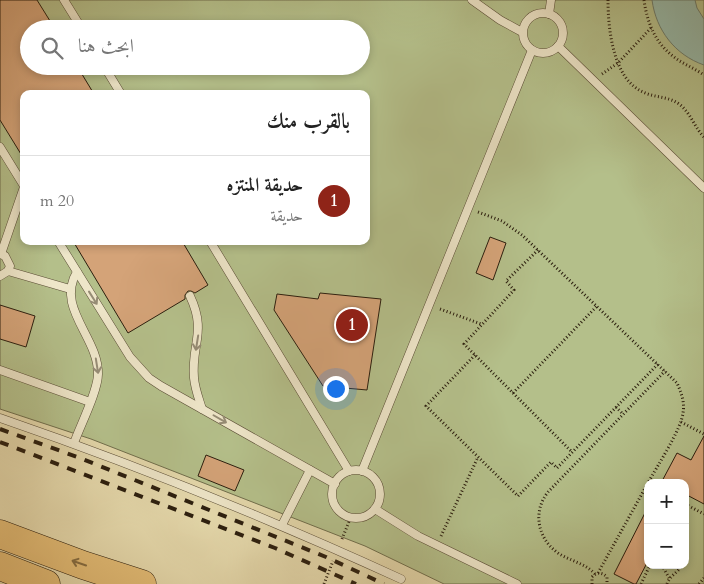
<!DOCTYPE html>
<html lang="ar">
<head>
<meta charset="utf-8">
<style>
	:root { --surface:#fff; --page:#f2f2f2; --text:#222; --muted:#767676; --line:#e0e0e0; --accent:#8f2418 }
	body { margin:0; font-family:Cardo,Amiri,serif; background:var(--page); color:var(--text); direction:rtl }
	.controls { position:absolute; right:15px; bottom:15px; display:grid; overflow:hidden; border-radius:10px; box-shadow:0 2px 8px #0003 }
	.controls button { width:45px; height:45px; display:grid; place-items:center; padding:0; border:0; border-bottom:1px solid var(--line); background:var(--surface); color:var(--text); font:25px sans-serif }
	.you { position:absolute; left:335px; top:388px; width:18px; height:18px; margin:-12px; border:4px solid #fff; border-radius:50%; background:#1a73e8; box-shadow:0 0 0 8px #1a73e833 }
	.badge { display:grid; place-items:center; width:32px; height:32px; border-radius:50%; background:var(--accent); color:#fff; font-size:16px; font-weight:700 }
	.pin { position:absolute; translate:-50% -50%; border:2px solid #fff; box-shadow:0 1px 5px #0006 }
	.list { margin:0; padding:0; list-style:none }
	h2 { display:flex; justify-content:space-between; align-items:center; height:65px; margin:0; padding:0 20px; font-size:21px }
	h2 small { font-size:16px; font-weight:400; color:var(--muted) }
	.list li { display:grid; grid-template-columns:32px 1fr auto; gap:15px; align-items:center; box-sizing:border-box; height:90px; padding:0 20px; border-top:1px solid var(--line) }
	.list b { display:block; font-size:19px; white-space:nowrap }
	.list p { margin:0; font-size:16px; white-space:nowrap; color:var(--muted) }
	.list em { font-size:16px; font-style:normal; color:var(--muted) }
	.icon { flex:none; width:28px; height:28px; fill:none; stroke:currentColor; stroke-width:2; stroke-linecap:round; stroke-linejoin:round }
	.map { position:relative; flex:none; width:704px; height:584px; overflow:hidden; direction:ltr }
	.search { position:absolute; background:var(--surface); box-shadow:0 2px 8px #0003; left:20px; top:20px; width:350px; height:55px; display:flex; align-items:center; gap:12px; box-sizing:border-box; padding:0 18px; border-radius:28px; color:var(--muted); font-size:19px }
	.panel { position:absolute; background:var(--surface); box-shadow:0 2px 8px #0003; left:20px; top:90px; width:350px; height:155px; border-radius:10px; direction:rtl }
	.map>svg:first-child { display:block }
	.green { fill:#b4bf8a; stroke:#706e4c; fill-rule:evenodd }
	.water { fill:#96baaa; stroke:#6b7c6c }
	.building { fill:#d4a378; stroke:#2b1e0e }
	.lines { fill:none; stroke-linecap:round; stroke-linejoin:round }
	.lane-casing { stroke:#5a4d36; stroke-width:9 }
	.highway-casing { stroke:#2b1e0e; stroke-width:29 }
	.path { stroke:#2b1e0e; stroke-width:3; stroke-dasharray:1 2.5; stroke-linecap:butt }
	.lane { stroke:#eee6c9; stroke-width:8 }
	.highway { stroke:#e2bc76; stroke-width:28 }
	.rail { stroke:#2b1e0e; stroke-width:4; stroke-dasharray:9 9; stroke-linecap:butt }
	.oneway { stroke:#968c75 }
	.oneway2 { stroke:#866d42 }
</style>
</head>
<body>
<div class="map">
<svg width="704" height="584" viewBox="0 0 704 584">
	<rect width="100%" height="100%" fill="#e5d9ac"/>
	<filter id="stains"><feTurbulence type="fractalNoise" baseFrequency=".004" numOctaves="4"/><feColorMatrix values="0 0 0 0 .2 0 0 0 0 .09 0 0 0 0 .02 0 0 0 .5 -.17"/></filter>
	<radialGradient id="worn" r=".72"><stop offset=".6" stop-color="#630" stop-opacity="0"/><stop offset="1" stop-color="#630" stop-opacity=".3"/></radialGradient>
	<path class="green" d="M0,0H704V584H444L365,546L91,439L0,409ZM29,29H361V66H29ZM24,94H366V241H24ZM648,483H685V565H648Z"/>
	<path class="water" d="M652,0H695L697,8L704,19V65C675,55 656,30 652,0Z"/>
	<g class="building">
		<path d="M0,0H37L55,29H29V66H77L94,94H24V159L0,120Z"/>
		<path d="M490,237L506,243L493,280L476,273Z"/>
		<path d="M73,241H182L208,285L195,293L191,291H188L185,295V299L128,333Z"/>
		<path d="M320,293L381,299L367,390L323,386L274,310L277,294L318,299Z"/>
		<path d="M0,305L35,316L26,347L0,339Z"/>
		<path d="M704,436V504L685,494V483H661L677,453L691,460Z"/>
		<path d="M206,455L244,470L235,491L198,476Z"/>
		<path d="M648,507V561L636,584H634L614,574Z"/>
	</g>
	<g class="lines">
		<defs>
			<g id="lane">
				<path d="M64,0L82,29"/>
				<path d="M472,0L500,20L522,32"/>
				<circle cx="543" cy="33" r="20"/>
				<path d="M549,14L551,0"/>
				<path d="M558,46L704,188"/>
				<path d="M104,66L121,94"/>
				<path d="M0,147L24,186"/>
				<path d="M58,241L130,357L149,378L161,386L335,484"/>
				<path d="M210,241L349,471"/>
				<path d="M0,254L5,256L10,266L8,271L0,276"/>
				<path d="M1,254L24,187"/>
				<path d="M8,271L70,289"/>
				<path d="M190,296C207,332 191,344 194,378C195,389 199,399 202,409"/>
				<path d="M0,370L90,402"/>
				<path d="M0,418C137,465 270,519 401,579"/>
				<path d="M74,443C80,426 98,391 98,374C99,338 55,307 77,272"/>
				<circle cx="356" cy="494" r="24"/>
				<path d="M362,471L532,50"/>
				<path d="M375,509L418,536L517,584"/>
				<path d="M282,525L310,470"/>
			</g>
			<g id="highway">
				<path d="M0,534L83,565L142,584"/>
				<path d="M0,566L46,584"/>
			</g>
		</defs>
		<use href="#lane" class="lane-casing"/>
		<use href="#highway" class="highway-casing"/>
		<g class="path">
			<path d="M608,0C608,29 613,79 643,92C655,98 668,96 679,104C691,113 694,127 704,137"/>
			<path d="M644,0C647,22 655,43 674,57C683,64 694,68 704,75"/>
			<path d="M602,74L618,63L651,28"/>
			<path d="M478,212L502,221L522,235L677,383C681,392 685,402 683,413C681,430 657,466 648,483"/>
			<path d="M538,250L506,281L514,290L464,344L572,452"/>
			<path d="M440,309L481,324"/>
			<path d="M475,355L426,406L518,496L551,462L557,468L658,364"/>
			<path d="M513,393L597,306"/>
			<path d="M616,407L623,414"/>
			<path d="M681,422L704,434"/>
			<path d="M685,504L704,514"/>
			<path d="M441,536L478,457"/>
			<path d="M342,539L351,517"/>
			<path d="M662,565L669,578"/>
			<path d="M598,573L648,483"/>
			<path d="M595,574C585,563 570,561 558,553C538,539 532,512 548,492L665,371"/>
			<path d="M324,584L333,561"/>
			<path d="M592,584V577C597,572 602,572 607,577V584"/>
			<path d="M641,584L650,565"/>
			<path d="M667,584C670,575 678,573 682,565"/>
			<path d="M699,584L704,578"/>
		</g>
		<use href="#lane" class="lane"/>
		<use href="#highway" class="highway"/>
		<g class="rail">
			<path d="M0,429L80,458L326,557L384,584"/>
			<path d="M0,442L275,548L356,584"/>
		</g>
	</g>
	<defs><path id="oneway-shaft" d="M-6 0H5M1.5-3L5.5 0L1.5 3" fill="none" stroke-width="1.6" stroke-linecap="round" stroke-linejoin="round" transform="scale(1.25)"/></defs>
	<g class="oneway">
		<use href="#oneway-shaft" transform="translate(93 298) rotate(58)"/>
		<use href="#oneway-shaft" transform="translate(197 343) rotate(99)"/>
		<use href="#oneway-shaft" transform="translate(97 366) rotate(81)"/>
		<use href="#oneway-shaft" transform="translate(220 419) rotate(30)"/>
	</g>
	<use class="oneway2" href="#oneway-shaft" transform="translate(79 563) rotate(-161)"/>
	<rect width="100%" height="100%" filter="url(#stains)"/>
	<rect width="100%" height="100%" fill="url(#worn)"/>
</svg>
<div class="controls">
<button>+</button>
<button>−</button>
</div>
<div class="you"></div>
<div class="pin badge" style="left:352px;top:325px">1</div>
<div class="search"><svg class="icon" aria-label="search" viewBox="0 0 24 24"><circle cx="10" cy="10" r="6"/><path d="M15 15l6 6"/></svg>ابحث هنا</div>
<section class="panel">
<h2>بالقرب منك<small></small></h2>
<ul class="list">
<li><span class="badge">1</span><div><b>حديقة المنتزه</b><p>حديقة</p></div><em>20 m</em></li>
</ul>
</section>
</div>
</body>
</html>
